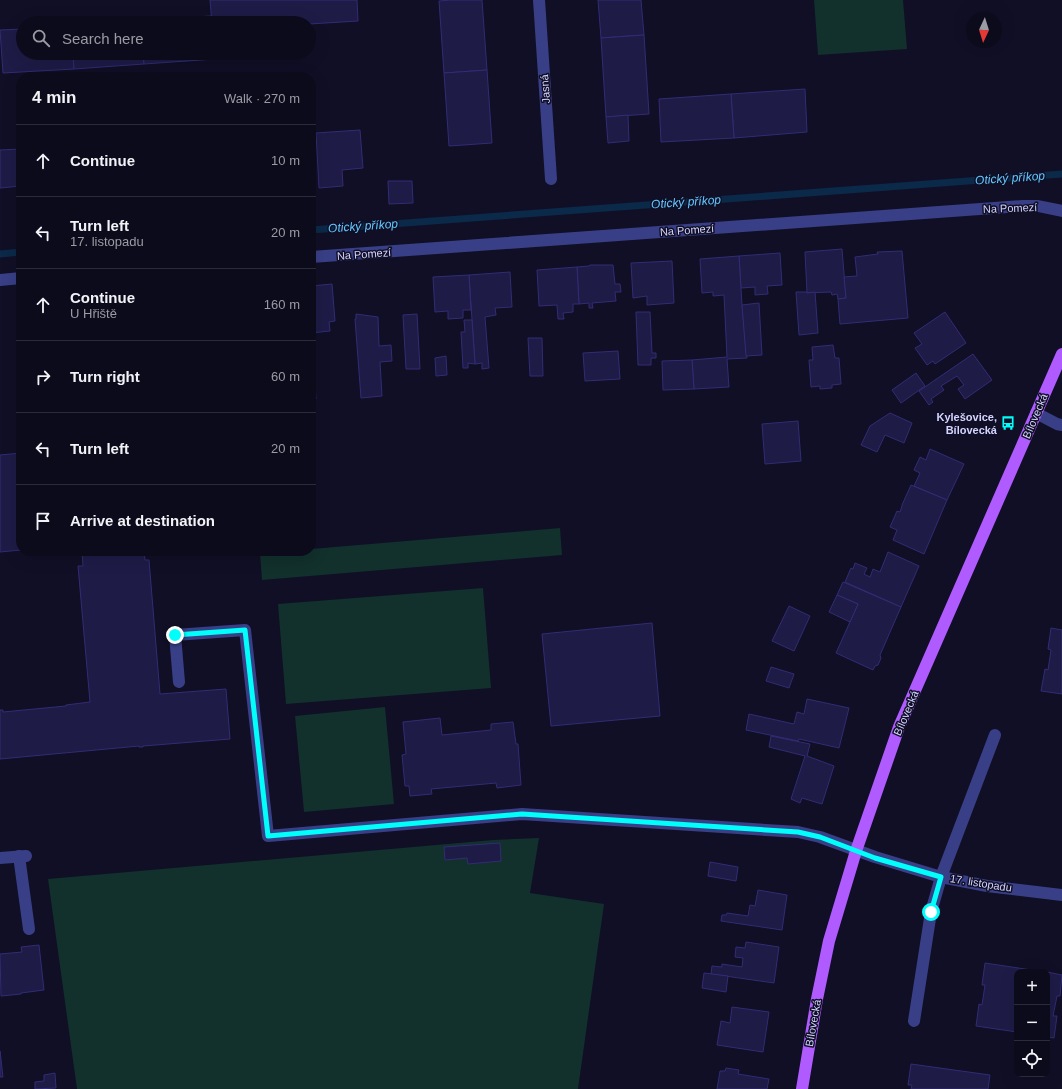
<!DOCTYPE html>
<html lang="en">
<head>
<meta charset="utf-8">
<style>
	:root { --surface:#0c0b1c; --page:#151425; --text:#f1f3f6; --muted:#9a9ba3; --line:#2c2b3b }
	body { margin:0; font-family:Arial,sans-serif; background:var(--page); color:var(--text) }
	.controls { position:absolute; right:12px; bottom:12px; display:grid; overflow:hidden; border-radius:8px; box-shadow:0 4px 16px #0002 }
	.controls button { width:36px; height:36px; display:grid; place-items:center; padding:0; border:0; border-bottom:1px solid var(--line); background:var(--surface); color:var(--text); font:20px sans-serif }
	.compass { position:absolute; left:966px; top:12px; width:36px; height:36px; border-radius:50%; background:var(--surface); box-shadow:0 4px 16px #0002; rotate:184deg }
	.stop { position:absolute; width:12px; height:12px; margin:-9px; border:3px solid #00fffb; border-radius:50%; background:#fff }
	.stop.end { background:#00fffb; border-color:#fff; box-shadow:0 1px 4px #0008 }
	.list { margin:0; padding:0; list-style:none }
	h2 { display:flex; justify-content:space-between; align-items:center; height:52px; margin:0; padding:0 16px; font-size:17px }
	h2 small { font-size:13px; font-weight:400; color:var(--muted) }
	.list li { display:grid; grid-template-columns:26px 1fr auto; gap:12px; align-items:center; box-sizing:border-box; height:72px; padding:0 16px; border-top:1px solid var(--line) }
	.list b { display:block; font-size:15px; white-space:nowrap }
	.list p { margin:0; font-size:13px; white-space:nowrap; color:var(--muted) }
	.list em { font-size:13px; font-style:normal; color:var(--muted) }
	.icon { flex:none; width:22px; height:22px; fill:none; stroke:currentColor; stroke-width:2; stroke-linecap:round; stroke-linejoin:round }
	.map { position:relative; flex:none; width:1062px; height:1089px; overflow:hidden }
	.search { position:absolute; background:var(--surface); box-shadow:0 4px 16px #0002; left:16px; top:16px; width:300px; height:44px; display:flex; align-items:center; gap:10px; box-sizing:border-box; padding:0 14px; border-radius:22px; color:var(--muted); font-size:15px }
	.panel { position:absolute; background:var(--surface); box-shadow:0 4px 16px #0002; left:16px; top:72px; width:300px; height:484px; border-radius:16px }
	.map>svg:first-child { display:block }
	.green { fill:#12302c }
	.lines { fill:none; stroke-linecap:round; stroke-linejoin:round }
	.stream { stroke:#0b2948; stroke-width:7 }
	.building { fill:#1e1b47; stroke:#322c74 }
	.minor { stroke:#393f86; stroke-width:12 }
	.major { stroke:#af5bff; stroke-width:12 }
	.route { stroke:#00fffb; stroke-width:5 }
	.labels { text-anchor:middle; stroke-width:3; stroke-linejoin:round; paint-order:stroke }
	.street-label { font-size:11px; fill:#d4d4ff; stroke:#100f26 }
	.poi-label { font-size:11px; font-weight:bold; fill:#d4d4ff; stroke:#100f26; text-anchor:end }
	.water-label { font-size:12px; font-style:italic; fill:#62c8ff; stroke:#100f26 }
</style>
</head>
<body>
<div class="map">
<svg width="1062" height="1089" viewBox="0 0 1062 1089">
	<rect width="100%" height="100%" fill="#100f26"/>
	<g class="green">
		<path d="M814,0H903L907,49L818,55Z"/>
		<path d="M560,528L562,555L262,580L260,553L282,551H311V549Z"/>
		<path d="M483,588L491,688L286,704L278,604Z"/>
		<path d="M385,707L394,804L304,812L295,716Z"/>
		<path d="M539,838L530,893L604,904L578,1089H77L48,879L493,840Z"/>
	</g>
	<g class="lines">
		<g class="stream">
			<path d="M311,230L1062,174"/>
			<path d="M0,254L21,252"/>
		</g>
	</g>
	<g class="building">
		<path d="M210,0H357L358,21L309,24V23H212Z"/>
		<path d="M451,0H482L487,70L444,73L439,1Z"/>
		<path d="M598,0H641L644,35L601,38Z"/>
		<path d="M211,16L212,23H141V20Z"/>
		<path d="M141,20V23H103Z"/>
		<path d="M23,29V53H73L74,69L3,73L0,30Z"/>
		<path d="M644,35L649,114L606,117L601,38Z"/>
		<path d="M73,53H143L144,64L74,69Z"/>
		<path d="M143,53H214L215,59L144,64Z"/>
		<path d="M487,70L492,143L449,146L444,73Z"/>
		<path d="M805,89L807,132L734,138L731,94Z"/>
		<path d="M731,94L734,138L661,142L659,99Z"/>
		<path d="M628,115L629,141L608,143L606,117Z"/>
		<path d="M360,130L363,168L342,170L343,186L319,188L316,133Z"/>
		<path d="M21,149V186L0,188V150Z"/>
		<path d="M388,181H412L413,203L389,204Z"/>
		<path d="M842,249L846,298L838,299L837,294L832,295L831,292L807,293L805,252Z"/>
		<path d="M902,251L908,318L840,324L838,299L846,298L844,277L857,276L855,257L878,254L877,252Z"/>
		<path d="M780,253L782,285L767,286L768,294L755,295V287L741,288L739,256Z"/>
		<path d="M739,256L742,305L747,358L727,359L729,387L694,389L692,360L727,357L724,295L713,296V292L702,293L700,259Z"/>
		<path d="M672,261L674,303L647,305V296L633,298L631,263Z"/>
		<path d="M590,265H613L615,284H620L621,292H615L616,301L592,303L593,308H589V303L579,304L577,267L589,266Z"/>
		<path d="M577,267L579,304H573V312L563,313L564,319H558L557,305L539,306L537,270Z"/>
		<path d="M510,272L512,307L495,308L496,315L485,317L489,368L482,369V363L475,364L469,275Z"/>
		<path d="M469,275L471,310H463V318L448,319V311L435,312L433,277Z"/>
		<path d="M332,284L335,321L329,322L330,331L311,333V286Z"/>
		<path d="M796,292H807V293L815,292L818,333L799,335Z"/>
		<path d="M759,303L762,355L746,356L742,305Z"/>
		<path d="M636,312H650L652,353H656V358H651V365H638Z"/>
		<path d="M945,312L966,343L935,364L933,361L927,365L915,348L922,344L914,333Z"/>
		<path d="M356,314L378,317L379,346L391,345L392,361L380,362L382,396L361,398L355,319H356Z"/>
		<path d="M417,314L420,369H406L403,315Z"/>
		<path d="M464,320H472L475,364L468,363V368H463L461,332H465Z"/>
		<path d="M528,338H542L543,376H530Z"/>
		<path d="M833,345L835,358H839L841,384L832,385V388L820,389V386L811,387L809,360H813L812,347Z"/>
		<path d="M618,351L620,379L585,381L583,353Z"/>
		<path d="M311,352H313L316,399H311Z"/>
		<path d="M973,354L992,380L965,399L958,389L964,385L957,376L941,386L944,390L931,399L933,402L929,405L919,391Z"/>
		<path d="M446,356L447,375L436,376L435,358Z"/>
		<path d="M692,360L694,389L663,390L662,361Z"/>
		<path d="M916,373L925,386L901,403L892,390Z"/>
		<path d="M890,413L912,423L904,443L885,435L877,452L861,445L870,426Z"/>
		<path d="M798,421L801,461L765,464L762,424Z"/>
		<path d="M930,449L964,464L947,500L914,486L920,473L914,470L920,457L926,460Z"/>
		<path d="M21,453V550L0,552V455Z"/>
		<path d="M911,485L947,500L924,554L893,540L897,530L890,527L897,511L900,512L902,506V505Z"/>
		<path d="M82,551H144L145,560H149L160,694L226,689L230,739L143,746V747H139V746L0,759V710H3V712L66,706V705L90,702L78,566H83Z"/>
		<path d="M888,552L919,566L901,607L845,582L851,568L853,569L855,563L867,568L864,574L870,577L873,569L880,572Z"/>
		<path d="M843,582L901,607L880,655L881,658L878,665L875,666L873,670L836,653L858,604L837,595Z"/>
		<path d="M837,595L858,604L850,622L829,612Z"/>
		<path d="M789,606L810,616L794,651L772,641Z"/>
		<path d="M652,623L660,716L551,726L542,634Z"/>
		<path d="M1051,628L1062,630V694L1041,691L1045,669L1048,670L1051,650L1048,649Z"/>
		<path d="M771,667L794,674L789,688L766,681Z"/>
		<path d="M807,699L849,708L839,748L799,739L798,741L746,730L749,714L794,724L797,712L804,714Z"/>
		<path d="M440,718L442,735L491,730V724L513,722L516,744H518L521,785L497,788L496,783L431,789L432,794L410,796L409,786H405L402,755L406,754L403,722Z"/>
		<path d="M771,736L810,744L807,756L834,766L822,804L802,798L800,803L791,799L805,756L769,747Z"/>
		<path d="M500,843L501,861L468,864L467,858L445,860L444,847Z"/>
		<path d="M710,862L738,867L736,881L708,876Z"/>
		<path d="M758,890L787,895L782,930L721,921L722,915H726L727,913L748,916L750,905L755,906Z"/>
		<path d="M746,942L779,947L774,983L711,974L712,966L722,967V964L742,967L743,958L735,957L736,947L745,948Z"/>
		<path d="M39,945L44,990L21,993V994L1,996L0,954L22,952L21,947Z"/>
		<path d="M985,963L1045,972H1017V1032L976,1026L979,1004L982,1005L985,985H982Z"/>
		<path d="M1047,972L1062,975L1060,996H1057L1053,1016H1057L1054,1038L1047,1037Z"/>
		<path d="M704,973L728,976L726,992L702,988Z"/>
		<path d="M732,1007L769,1012L763,1052L717,1045L721,1021L730,1023Z"/>
		<path d="M0,1051L3,1077H0Z"/>
		<path d="M911,1064L990,1075L988,1089H911L912,1085H908Z"/>
		<path d="M726,1068L739,1070L738,1074L769,1079L767,1089H717L720,1071H725Z"/>
		<path d="M55,1073L56,1088L35,1089V1082L44,1081V1075Z"/>
	</g>
	<g class="lines">
		<g class="minor">
			<path d="M539,0L551,179"/>
			<path d="M311,257L1023,206H1038L1062,211"/>
			<path d="M0,280L21,278"/>
			<path d="M1036,413L1057,424L1062,425"/>
			<path d="M179,682L175,635L245,630L268,836L522,814L798,832L820,837L875,857L941,877L987,886L1062,895"/>
			<path d="M19,856L29,929"/>
			<path d="M0,858L26,856"/>
			<path d="M914,1021L931,912L941,877L995,735"/>
		</g>
		<path class="major" d="M802,1089L817,999L829,941L856,851L899,727L1062,354"/>
	</g>
	<g class="lines">
		<path class="route" d="M175,635L245,630L268,836L522,814L798,832L820,837L875,858L941,877L931,912"/>
	</g>
	<defs>
		<symbol id="bus-bare" viewBox="-9 -9 18 18"><path d="M-5-6H5V4H4V6H2V4H-2V6H-4V4H-5ZM-3.5-4V0h7V-4ZM-3.5 1.2v1.5H-2V1.2ZM2 1.2v1.5H3.5V1.2Z" fill="#00fffb" stroke="#100f26" stroke-width="2.5" paint-order="stroke"/></symbol>
	</defs>
	<g fill-rule="evenodd">
		<use href="#bus-bare" x="998" y="413" width="20" height="20"/>
	</g>
	<g class="labels">
		<g class="street-label">
			<text transform="translate(545 89) rotate(-94)" y="4">Jasná</text>
			<text transform="translate(1010 208) rotate(-2)" y="4">Na Pomezí</text>
			<text transform="translate(687 230) rotate(-4)" y="4">Na Pomezí</text>
			<text transform="translate(364 254) rotate(-4)" y="4">Na Pomezí</text>
			<text transform="translate(1035 416) rotate(-67)" y="4">Bílovecká</text>
			<text transform="translate(906 713) rotate(-67)" y="4">Bílovecká</text>
			<text transform="translate(981 883) rotate(9)" y="4">17. listopadu</text>
			<text transform="translate(813 1023) rotate(-80)" y="4">Bílovecká</text>
		</g>
		<g class="poi-label">
			<text x="997" y="421">Kylešovice,<tspan x="997" dy="13">Bílovecká</tspan></text>
		</g>
		<g class="water-label">
			<text transform="translate(1010 178) rotate(-4)" y="4">Otický příkop</text>
			<text transform="translate(686 202) rotate(-4)" y="4">Otický příkop</text>
			<text transform="translate(363 226) rotate(-4)" y="4">Otický příkop</text>
		</g>
	</g>
</svg>
<div class="controls">
<button>+</button>
<button>−</button>
<button><svg class="icon" aria-label="locate" viewBox="0 0 24 24"><circle cx="12" cy="12" r="6"/><path d="M12 2v4M12 18v4M2 12h4M18 12h4"/></svg></button>
</div>
<svg class="compass" viewBox="-18 -18 36 36"><path d="M0-13l5 13h-10z" fill="#e53935"/><path d="M0 13l5-13h-10z" fill="#9a9ba3"/></svg>
<div class="stop" style="left:931px;top:912px"></div>
<div class="stop end" style="left:175px;top:635px"></div>
<div class="search"><svg class="icon" aria-label="search" viewBox="0 0 24 24"><circle cx="10" cy="10" r="6"/><path d="M15 15l6 6"/></svg>Search here</div>
<section class="panel">
<h2>4 min<small>Walk · 270 m</small></h2>
<ul class="list">
<li><svg class="icon" aria-label="ahead" viewBox="0 0 24 24"><path d="M12 20V5M6 11l6-6 6 6"/></svg><div><b>Continue</b></div><em>10 m</em></li>
<li><svg class="icon" aria-label="left" viewBox="0 0 24 24"><path d="M17 20v-9H6M10 6l-5 5 5 5"/></svg><div><b>Turn left</b><p>17. listopadu</p></div><em>20 m</em></li>
<li><svg class="icon" aria-label="ahead" viewBox="0 0 24 24"><path d="M12 20V5M6 11l6-6 6 6"/></svg><div><b>Continue</b><p>U Hřiště</p></div><em>160 m</em></li>
<li><svg class="icon" aria-label="right" viewBox="0 0 24 24"><path d="M7 20v-9h11M14 6l5 5-5 5"/></svg><div><b>Turn right</b></div><em>60 m</em></li>
<li><svg class="icon" aria-label="left" viewBox="0 0 24 24"><path d="M17 20v-9H6M10 6l-5 5 5 5"/></svg><div><b>Turn left</b></div><em>20 m</em></li>
<li><svg class="icon" aria-label="arrive" viewBox="0 0 24 24"><path d="M6 21V4h12l-3 4 3 4H6"/></svg><div><b>Arrive at destination</b></div></li>
</ul>
</section>
</div>
</body>
</html>
